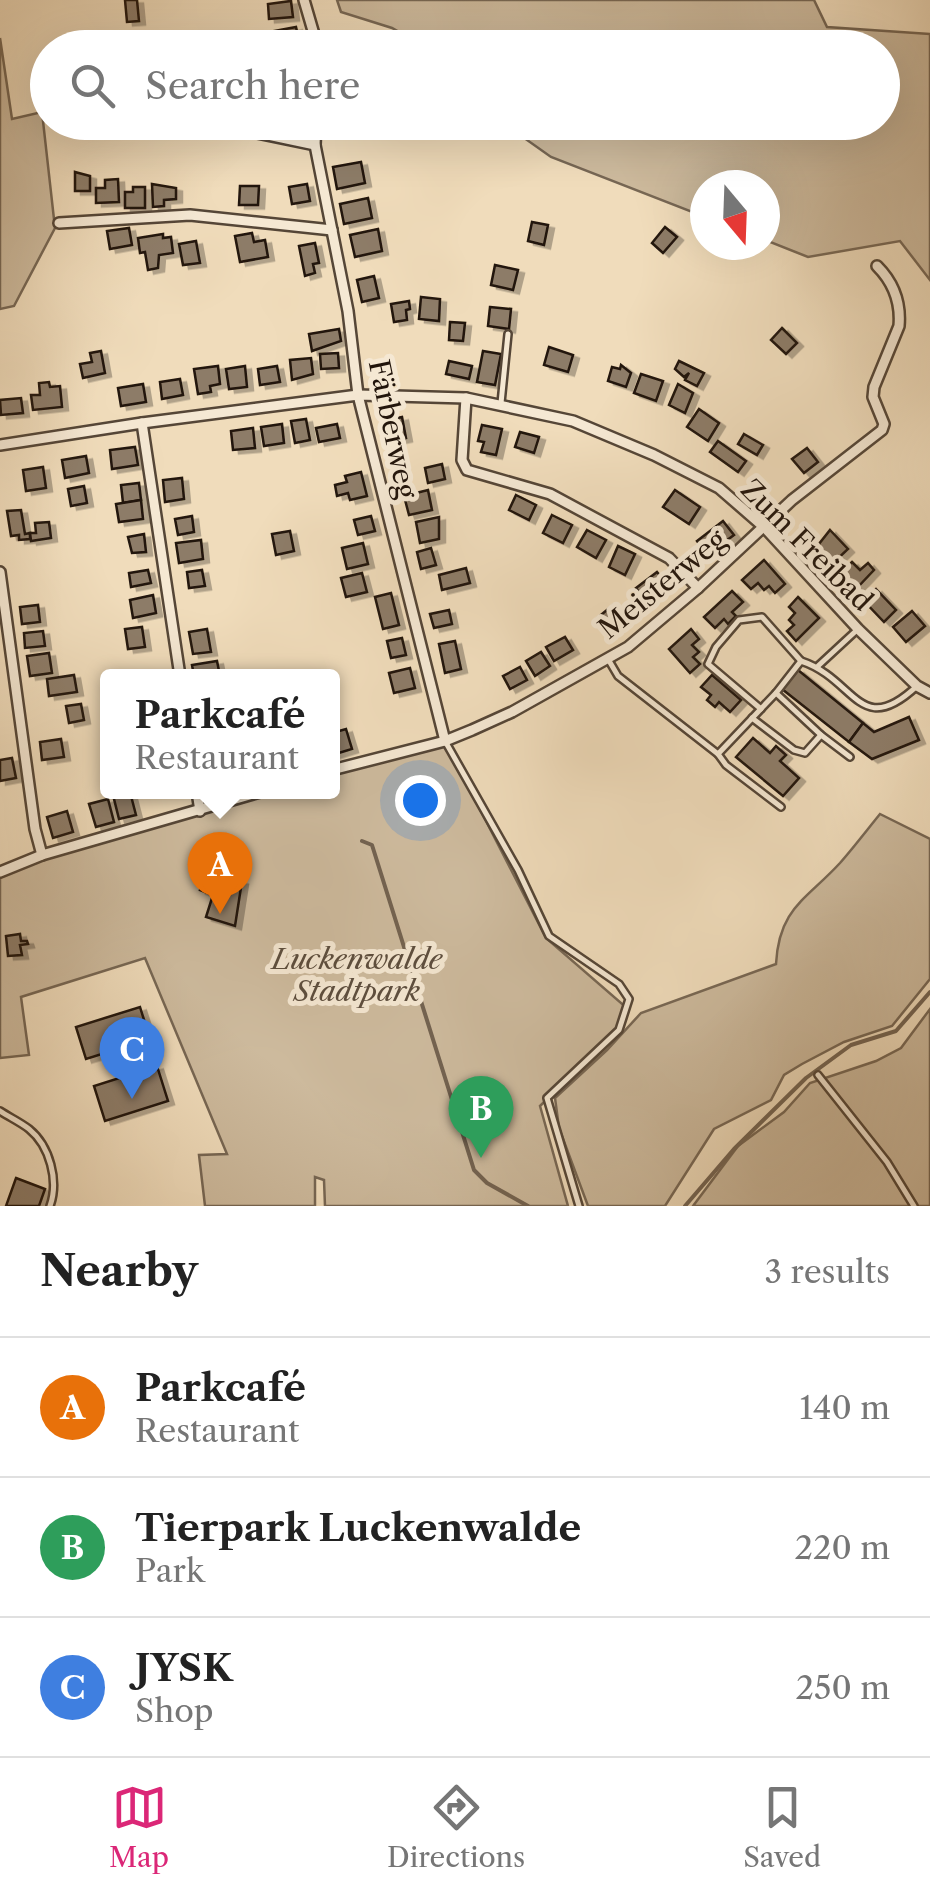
<!DOCTYPE html>
<html lang="en">
<head>
<meta charset="utf-8">
<style>
	:root { --surface:#fff; --page:#f6f6f6; --text:#222; --muted:#767676; --line:#e0e0e0; --accent:#db2777 }
	body { margin:0; font-family:"Libre Caslon Text",serif; background:var(--page); color:var(--text) }
	.compass { position:absolute; left:690px; top:170px; width:90px; height:90px; border-radius:50%; background:var(--surface); box-shadow:0 10px 40px #0002; rotate:161deg }
	.you { position:absolute; left:420px; top:800px; width:35px; height:35px; margin:-25px; border:8px solid #fff; border-radius:50%; background:#1a73e8; box-shadow:0 0 0 15px #1a73e833 }
	.badge { display:grid; place-items:center; width:65px; height:65px; border-radius:50%; background:var(--accent); color:#fff; font-size:32px; font-weight:700 }
	.pin { position:absolute; translate:-50% -82px; filter:drop-shadow(0 2px 5px #0008) }
	.pin::after { content:''; position:absolute; top:52px; width:35px; height:30px; background:inherit; clip-path:polygon(0 0,100% 0,50% 100%) }
	.popup { position:absolute; left:100px; top:669px; width:240px; height:130px; box-sizing:border-box; display:grid; place-content:center; border-radius:10px; background:var(--surface); filter:drop-shadow(0 2px 8px #0005); font-size:32px; white-space:nowrap; color:var(--muted) }
	.popup b { font-size:38px; color:var(--text) }
	.popup::after { content:''; position:absolute; left:50%; top:100%; margin-left:-20px; border:20px solid transparent; border-top-color:var(--surface) }
	.list { margin:0; padding:0; list-style:none }
	h2 { display:flex; justify-content:space-between; align-items:center; height:130px; margin:0; padding:0 40px; font-size:42px }
	h2 small { font-size:32px; font-weight:400; color:var(--muted) }
	.list li { display:grid; grid-template-columns:65px 1fr auto; gap:30px; align-items:center; box-sizing:border-box; height:140px; padding:0 40px; border-top:2px solid var(--line) }
	.list b { display:block; font-size:38px; white-space:nowrap }
	.list p { margin:0; font-size:32px; white-space:nowrap; color:var(--muted) }
	.list em { font-size:32px; font-style:normal; color:var(--muted) }
	.icon { flex:none; width:55px; height:55px; fill:none; stroke:currentColor; stroke-width:2; stroke-linecap:round; stroke-linejoin:round }
	.map { position:relative; flex:none; width:930px; height:1206px; overflow:hidden }
	.search { position:absolute; background:var(--surface); box-shadow:0 10px 40px #0002; left:30px; right:30px; top:30px; height:110px; display:flex; align-items:center; gap:25px; box-sizing:border-box; padding:0 35px; border-radius:55px; color:var(--muted); font-size:38px }
	.sheet { height:550px; background:var(--surface) }
	nav { display:flex; justify-content:space-around; align-items:center; box-sizing:border-box; height:140px; border-top:2px solid var(--line); background:var(--surface); font-size:28px; color:var(--muted) }
	nav a { display:grid; justify-items:center; gap:5px }
	nav .on { color:var(--accent) }
	.map>svg:first-child { display:block }
	.green { fill:#cdba9d; stroke:#776754; stroke-width:2.5 }
	.lines { fill:none; stroke-linecap:round; stroke-linejoin:round }
	.stream { stroke:#736351; stroke-width:4 }
	.building { fill:#8d7c67; stroke:#21140b; stroke-width:2.5; filter:url(#shadow) }
	.service-casing { stroke:#554637; stroke-width:10 }
	.minor-casing { stroke:#554637; stroke-width:14 }
	.service { stroke:#f5e8d3; stroke-width:5 }
	.minor { stroke:#f5e8d3; stroke-width:9 }
	.labels { text-anchor:middle; stroke-width:10; stroke-linejoin:round; paint-order:stroke }
	.street-label { font-size:28px; fill:#21140b; stroke:#f5e8d3 }
	.park-label { font-size:28px; font-style:italic; fill:#5d4e3e; stroke:#f5e8d3 }
</style>
</head>
<body>
<div class="map">
<svg width="930" height="1206" viewBox="0 0 930 1206">
	<defs>
		<filter id="shadow"><feDropShadow dx="6" dy="3.5" stdDeviation="0" flood-color="#0004"/></filter>
	</defs>
	<rect width="100%" height="100%" fill="#f0dcbb"/>
	<filter id="stains"><feTurbulence type="fractalNoise" baseFrequency=".002" numOctaves="4"/><feColorMatrix values="0 0 0 0 .2 0 0 0 0 .09 0 0 0 0 .02 0 0 0 .5 -.17"/></filter>
	<radialGradient id="worn" r=".72"><stop offset=".6" stop-color="#630" stop-opacity="0"/><stop offset="1" stop-color="#630" stop-opacity=".3"/></radialGradient>
	<g class="green">
		<path d="M337,0H814L827,27L930,34V280L900,241L808,257L765,240V185H705V217L551,157L503,123L882,122V48L425,47L392,28L341,12Z"/>
		<path d="M0,38L12,119L42,112L55,228L14,306L0,309Z"/>
		<path d="M445,741L546,938L628,1009L619,1030L540,1106L568,1206H325L324,1180L315,1177V1206H205L199,1155L227,1154L145,958L21,997L29,1055L0,1058V872L258,792H332L333,770Z"/>
		<path d="M880,814L930,839V979L892,1026L844,1042L802,1064L784,1075L771,1100L714,1129L665,1206H588L559,1128L555,1098L607,1050L641,1013L776,964C779,908 806,900 840,863C854,847 867,830 880,814Z"/>
		<path d="M930,1009V1206H693L738,1146L784,1112L810,1083L876,1061L901,1048Z"/>
	</g>
	<g class="lines">
		<g class="stream">
			<path d="M362,841L372,845L474,1170L487,1183L528,1206"/>
			<path d="M685,1206L734,1149L806,1078L851,1045L896,1031L930,992"/>
		</g>
	</g>
	<g class="building">
		<path d="M125,0H137L139,21L127,22Z"/>
		<path d="M291,1L293,17L269,19L268,4Z"/>
		<path d="M296,27L300,45L272,48L269,32Z"/>
		<path d="M361,162L365,183L337,189L333,167Z"/>
		<path d="M75,172L90,176V191H75Z"/>
		<path d="M118,179L119,202L96,203V188H105V180Z"/>
		<path d="M152,184L176,188V199L164,200V206L153,207Z"/>
		<path d="M307,184L310,201L292,204L289,187Z"/>
		<path d="M240,186H259L258,205H239Z"/>
		<path d="M133,187H145V208H125V192H133Z"/>
		<path d="M368,198L372,218L344,224L340,204Z"/>
		<path d="M532,222L548,225L544,245L528,241Z"/>
		<path d="M665,227L677,237L663,253L652,243Z"/>
		<path d="M129,228L132,245L110,249L107,231Z"/>
		<path d="M378,229L382,251L355,257L350,235Z"/>
		<path d="M252,233L254,242L265,240L268,257L240,262L235,236Z"/>
		<path d="M163,234V238L171,237L173,253L159,255L158,268L148,270L145,252L140,253L138,238Z"/>
		<path d="M196,241L200,263L183,265L179,244Z"/>
		<path d="M315,243L319,263L313,264L315,273L305,276L299,246Z"/>
		<path d="M495,265L518,270L513,290L491,285Z"/>
		<path d="M374,276L379,298L362,302L357,280Z"/>
		<path d="M421,297L440,299L439,321L419,319Z"/>
		<path d="M409,301L410,309L406,310L407,320L394,322L391,304Z"/>
		<path d="M490,307L511,309L509,329L488,326Z"/>
		<path d="M450,322L465,323L463,341L449,340Z"/>
		<path d="M782,328L797,343L786,354L771,340Z"/>
		<path d="M339,329L341,341L312,351L309,334Z"/>
		<path d="M549,347L573,355L568,372L544,365Z"/>
		<path d="M101,351L105,373L83,378L80,364L92,362L90,353Z"/>
		<path d="M483,351L501,354L495,385L477,382Z"/>
		<path d="M338,353L339,368L321,369L320,354Z"/>
		<path d="M311,358L313,374L292,380L290,360Z"/>
		<path d="M449,361L472,366L469,379L446,374Z"/>
		<path d="M679,361L704,373L697,386L685,380L689,373L684,377L675,369Z"/>
		<path d="M621,365L631,373L626,387L608,381L612,367L620,369Z"/>
		<path d="M218,366L220,384L210,386L211,392L198,394L194,369Z"/>
		<path d="M245,366L247,387L229,389L226,369Z"/>
		<path d="M277,366L280,382L260,385L258,369Z"/>
		<path d="M641,374L663,381L656,401L634,393Z"/>
		<path d="M180,379L183,395L162,399L160,382Z"/>
		<path d="M49,382L50,387L60,386L62,407L33,410L31,395H40L39,383Z"/>
		<path d="M143,384L146,402L121,406L118,388Z"/>
		<path d="M678,384L693,393L685,413L669,405Z"/>
		<path d="M21,398L23,413L1,415L0,400Z"/>
		<path d="M699,409L719,423L708,441L687,427Z"/>
		<path d="M402,417L406,438L392,441L388,420Z"/>
		<path d="M306,419L310,440L295,443L291,421Z"/>
		<path d="M282,424L284,443L264,446L261,427Z"/>
		<path d="M337,424L340,438L319,442L316,428Z"/>
		<path d="M482,425L502,429L496,455L481,452L484,442L478,441Z"/>
		<path d="M253,428L255,448L233,450L231,431Z"/>
		<path d="M520,432L539,437L534,453L515,447Z"/>
		<path d="M744,434L763,445L757,455L738,444Z"/>
		<path d="M718,441L746,461L738,472L710,452Z"/>
		<path d="M135,447L138,465L112,469L110,450Z"/>
		<path d="M807,448L818,462L804,473L792,459Z"/>
		<path d="M86,456L89,473L65,478L62,460Z"/>
		<path d="M442,464L445,479L428,483L425,468Z"/>
		<path d="M43,467L46,488L26,491L23,470Z"/>
		<path d="M361,472L367,496L350,500L348,493L337,496L335,485L347,482L345,476Z"/>
		<path d="M182,478L184,499L165,502L163,480Z"/>
		<path d="M139,483L141,500L123,503L121,485Z"/>
		<path d="M84,486L87,503L71,506L68,489Z"/>
		<path d="M428,490L432,510L409,515L404,496Z"/>
		<path d="M675,490L700,507L689,524L663,507Z"/>
		<path d="M516,495L536,505L529,520L509,510Z"/>
		<path d="M141,500L143,519L119,522L116,504Z"/>
		<path d="M21,510L25,534L30,533V539L19,540V535L11,536L7,511Z"/>
		<path d="M552,515L572,525L563,543L543,533Z"/>
		<path d="M192,516L194,532L178,535L175,519Z"/>
		<path d="M371,516L375,531L358,535L354,520Z"/>
		<path d="M439,517V539L420,543L416,522Z"/>
		<path d="M723,521L734,535L707,555L697,541Z"/>
		<path d="M49,522L51,538L31,541L30,533H36L35,523Z"/>
		<path d="M587,530L606,540L596,558L577,547Z"/>
		<path d="M830,530L848,549L830,566L815,549Z"/>
		<path d="M290,531L294,551L276,555L272,534Z"/>
		<path d="M144,534L146,552L132,553L128,537Z"/>
		<path d="M201,540L203,559L179,563L176,543Z"/>
		<path d="M363,543L368,564L347,569L342,548Z"/>
		<path d="M618,546L635,554L625,575L609,567Z"/>
		<path d="M431,548L436,565L421,569L417,552Z"/>
		<path d="M764,560L785,584L775,593L769,586L764,590L758,583L751,589L742,580Z"/>
		<path d="M852,562L860,570L868,563L874,570L856,589L841,572Z"/>
		<path d="M466,568L470,583L442,590L439,575Z"/>
		<path d="M148,570L151,583L131,587L129,573Z"/>
		<path d="M202,570L205,586L189,588L187,572Z"/>
		<path d="M657,572L668,585L646,602L636,588Z"/>
		<path d="M362,573L367,592L346,597L341,578Z"/>
		<path d="M876,589L896,610L884,622L864,601Z"/>
		<path d="M732,591L743,602L732,612L736,616L728,624L724,619L715,628L704,617Z"/>
		<path d="M391,593L399,625L383,629L375,597Z"/>
		<path d="M153,595L156,613L133,618L130,600Z"/>
		<path d="M798,597L819,618L796,641L787,631L794,625L789,620L795,613L789,607Z"/>
		<path d="M38,605L40,622L22,624L20,607Z"/>
		<path d="M613,605L625,620L608,634L596,619Z"/>
		<path d="M449,610L452,624L434,628L430,614Z"/>
		<path d="M912,611L925,626L906,642L893,627Z"/>
		<path d="M142,627L145,647L128,649L125,629Z"/>
		<path d="M207,629L211,652L193,654L189,632Z"/>
		<path d="M691,629L699,639L692,645L699,652L693,657L700,664L690,673L669,649Z"/>
		<path d="M43,631L45,646L25,648L24,633Z"/>
		<path d="M565,637L573,650L554,661L546,647Z"/>
		<path d="M402,638L406,655L391,658L387,641Z"/>
		<path d="M455,641L461,669L445,673L439,644Z"/>
		<path d="M541,652L550,666L535,676L526,661Z"/>
		<path d="M49,653L52,673L30,676L27,656Z"/>
		<path d="M217,661L220,676H194L192,665Z"/>
		<path d="M520,667L527,680L510,689L503,676Z"/>
		<path d="M410,668L415,688L394,693L389,673Z"/>
		<path d="M798,670L863,723L849,742L782,689Z"/>
		<path d="M74,675L77,692L49,696L47,679Z"/>
		<path d="M712,675L741,700L730,712L719,702L715,707L707,700L711,695L701,687Z"/>
		<path d="M81,704L84,720L69,723L66,706Z"/>
		<path d="M909,717L919,740L872,759L849,742L863,723L874,732Z"/>
		<path d="M346,729L352,749L332,755V733Z"/>
		<path d="M753,738L770,753L776,746L786,755L780,761L799,778L783,796L736,757Z"/>
		<path d="M61,739L64,757L42,760L40,742Z"/>
		<path d="M12,758L16,778L0,781V760Z"/>
		<path d="M130,792L136,815L119,819L113,795Z"/>
		<path d="M108,799L114,822L96,827L89,804Z"/>
		<path d="M67,811L73,832L53,838L47,817Z"/>
		<path d="M205,876L242,881L235,926L206,917L213,895L200,890Z"/>
		<path d="M20,934L21,941H27L28,944L20,945L22,955L8,956L6,936Z"/>
		<path d="M140,1007L150,1039L86,1059L76,1027Z"/>
		<path d="M157,1066L168,1101L105,1121L94,1086Z"/>
		<path d="M16,1178L45,1189L39,1206H6Z"/>
	</g>
	<g class="lines">
		<defs>
			<g id="service">
				<path d="M501,403L508,334"/>
				<path d="M608,659L618,676L718,754"/>
				<path d="M818,666L858,629"/>
				<path d="M776,693L821,735L850,757"/>
				<path d="M761,709L708,664L716,647L739,620L762,617L801,661"/>
				<path d="M752,718L794,750L805,753L821,735"/>
				<path d="M445,741L518,870L549,936L619,984L629,999L619,1030L547,1098L579,1206"/>
				<path d="M781,807L726,765L718,754L776,693L801,661C856,679 859,740 917,686"/>
				<path d="M818,1075L887,1162L914,1206"/>
				<path d="M0,1111C9,1117 20,1122 29,1129C50,1146 59,1181 50,1206"/>
			</g>
			<g id="minor">
				<path d="M304,0L318,48"/>
				<path d="M205,122L315,145"/>
				<path d="M316,122L315,145L348,311L358,395L445,741"/>
				<path d="M59,223L190,215L332,230"/>
				<path d="M466,398L462,460L467,470L550,494L669,558L698,588"/>
				<path d="M142,423L180,676"/>
				<path d="M0,445L142,423L358,395L466,398L573,421L654,455L719,488L765,528L858,629L917,686L930,693"/>
				<path d="M0,572L35,829L42,855"/>
				<path d="M332,770L445,741L472,730L512,712L628,647L698,588L792,500L882,430L884,424L873,397L874,387L899,326C901,303 893,282 877,266"/>
				<path d="M197,792L200,811"/>
				<path d="M0,872L42,855L260,792"/>
			</g>
		</defs>
		<use href="#service" class="service-casing"/>
		<use href="#minor" class="minor-casing"/>
		<use href="#service" class="service"/>
		<use href="#minor" class="minor"/>
	</g>
	<g class="labels">
		<g class="street-label">
			<text transform="translate(393 429) rotate(78)" y="10">Färberweg</text>
			<text transform="translate(807 545) rotate(45)" y="10">Zum Freibad</text>
			<text transform="translate(662 584) rotate(-39)" y="10">Meisterweg</text>
		</g>
		<g class="park-label">
			<text x="357" y="969">Luckenwalde<tspan x="357" dy="32">Stadtpark</tspan></text>
		</g>
	</g>
	<rect width="100%" height="100%" filter="url(#stains)"/>
	<rect width="100%" height="100%" fill="url(#worn)"/>
</svg>
<svg class="compass" viewBox="-18 -18 36 36"><path d="M0-13l5 13h-10z" fill="#e53935"/><path d="M0 13l5-13h-10z" fill="#767676"/></svg>
<div class="you"></div>
<div class="pin badge" style="left:220px;top:914px;background:#e8710a">A</div>
<div class="popup"><b>Parkcafé</b>Restaurant</div>
<div class="pin badge" style="left:481px;top:1158px;background:#2e9e5b">B</div>
<div class="pin badge" style="left:132px;top:1099px;background:#3f7fe0">C</div>
<div class="search"><svg class="icon" aria-label="search" viewBox="0 0 24 24"><circle cx="10" cy="10" r="6"/><path d="M15 15l6 6"/></svg>Search here</div>
</div>
<section class="sheet">
<h2>Nearby<small>3 results</small></h2>
<ul class="list">
<li><span class="badge" style="background:#e8710a">A</span><div><b>Parkcafé</b><p>Restaurant</p></div><em>140 m</em></li>
<li><span class="badge" style="background:#2e9e5b">B</span><div><b>Tierpark Luckenwalde</b><p>Park</p></div><em>220 m</em></li>
<li><span class="badge" style="background:#3f7fe0">C</span><div><b>JYSK</b><p>Shop</p></div><em>250 m</em></li>
</ul>
</section>
<nav>
<a class="on"><svg class="icon" aria-label="map" viewBox="0 0 24 24"><path d="M3 6l6-2 6 2 6-2v14l-6 2-6-2-6 2zM9 4v14M15 6v14"/></svg>Map</a>
<a><svg class="icon" aria-label="directions" viewBox="0 0 24 24"><path d="M12 3l9 9-9 9-9-9zM9 14v-3h6M13 9l2 2-2 2"/></svg>Directions</a>
<a><svg class="icon" aria-label="saved" viewBox="0 0 24 24"><path d="M7 4h10v16l-5-4-5 4z"/></svg>Saved</a>
</nav>
</body>
</html>
